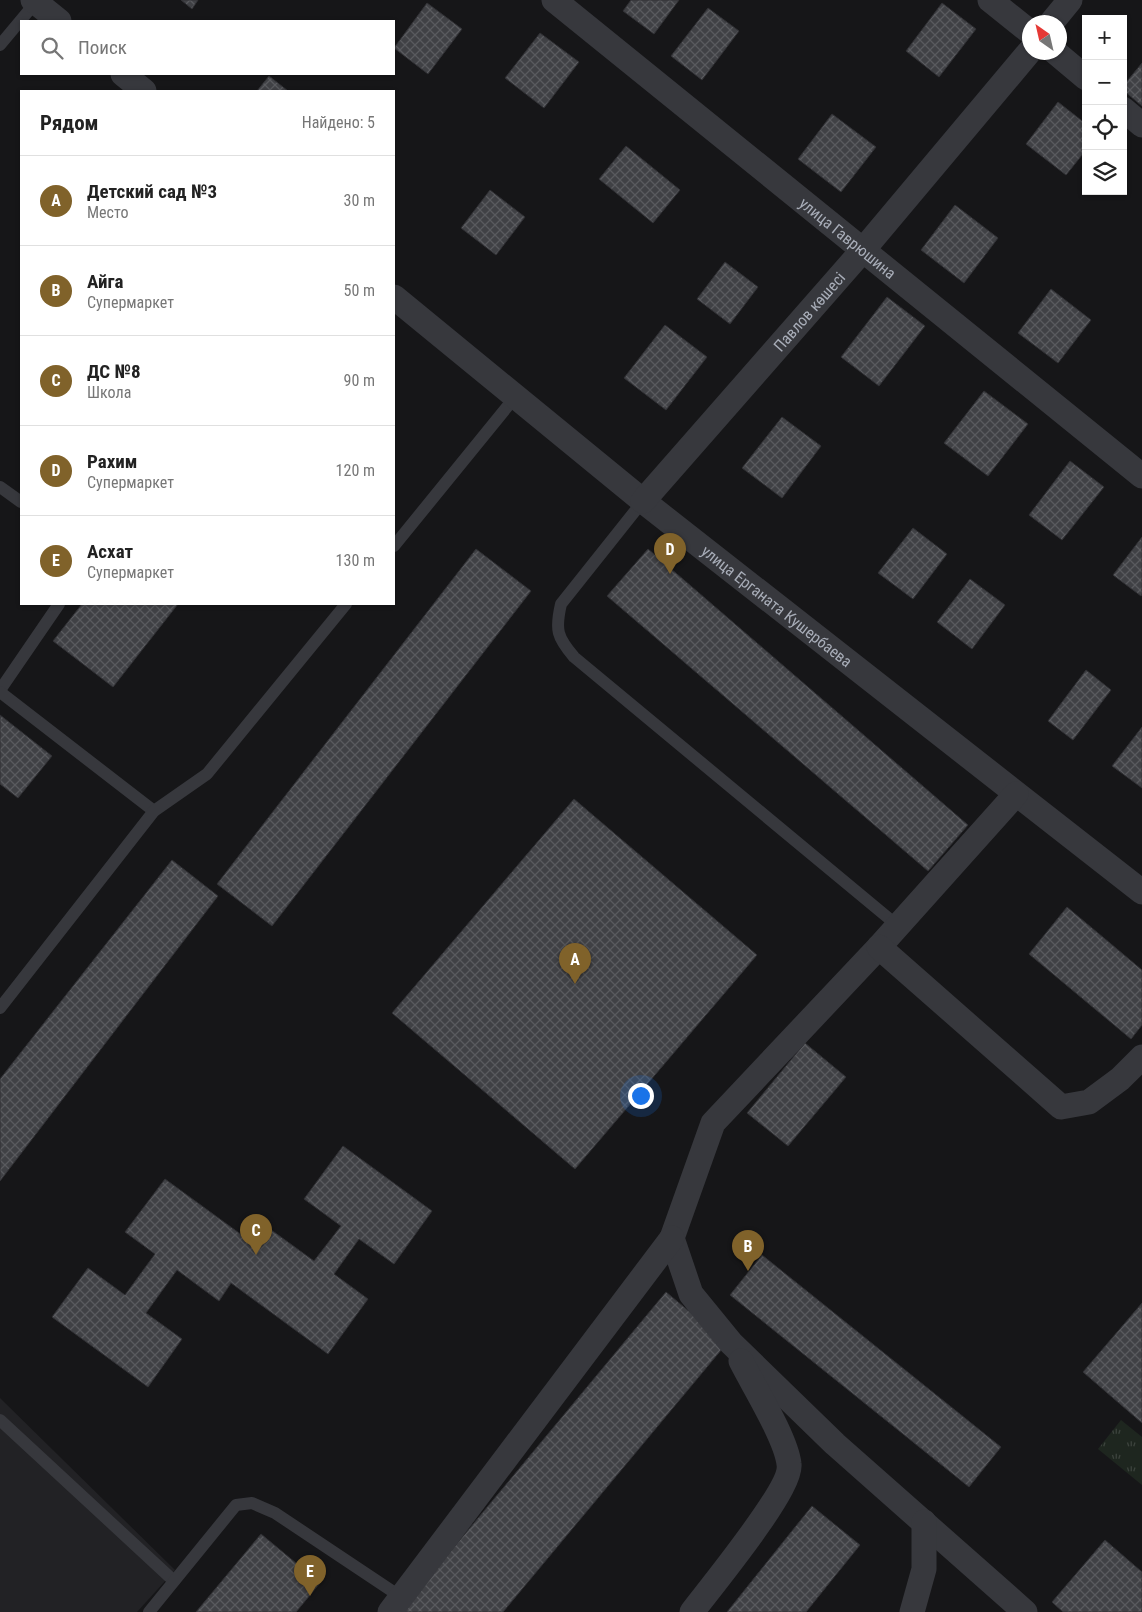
<!DOCTYPE html>
<html lang="ru">
<head>
<meta charset="utf-8">
<style>
	:root { --surface:#fff; --page:#f2f2f2; --text:#222; --muted:#767676; --line:#e0e0e0; --accent:#80622a }
	body { margin:0; font-family:"Roboto Condensed",sans-serif; background:var(--page); color:var(--text) }
	.controls { position:absolute; right:15px; top:15px; display:grid; overflow:hidden; border-radius:0px; box-shadow:0 1px 4px #0004 }
	.controls button { width:45px; height:45px; display:grid; place-items:center; padding:0; border:0; border-bottom:1px solid var(--line); background:var(--surface); color:var(--text); font:25px sans-serif }
	.compass { position:absolute; left:1022px; top:15px; width:45px; height:45px; border-radius:50%; background:var(--surface); box-shadow:0 1px 4px #0004; rotate:326deg }
	.you { position:absolute; left:640px; top:1095px; width:18px; height:18px; margin:-12px; border:4px solid #fff; border-radius:50%; background:#1a73e8; box-shadow:0 0 0 8px #1a73e833 }
	.badge { display:grid; place-items:center; width:32px; height:32px; border-radius:50%; background:var(--accent); color:#fff; font-size:16px; font-weight:700 }
	.pin { position:absolute; translate:-50% -41px; filter:drop-shadow(0 1px 2px #0008) }
	.pin::after { content:''; position:absolute; top:26px; width:18px; height:15px; background:inherit; clip-path:polygon(0 0,100% 0,50% 100%) }
	.list { margin:0; padding:0; list-style:none }
	h2 { display:flex; justify-content:space-between; align-items:center; height:65px; margin:0; padding:0 20px; font-size:21px }
	h2 small { font-size:16px; font-weight:400; color:var(--muted) }
	.list li { display:grid; grid-template-columns:32px 1fr auto; gap:15px; align-items:center; box-sizing:border-box; height:90px; padding:0 20px; border-top:1px solid var(--line) }
	.list b { display:block; font-size:19px; white-space:nowrap }
	.list p { margin:0; font-size:16px; white-space:nowrap; color:var(--muted) }
	.list em { font-size:16px; font-style:normal; color:var(--muted) }
	.icon { flex:none; width:28px; height:28px; fill:none; stroke:currentColor; stroke-width:2; stroke-linecap:round; stroke-linejoin:round }
	.map { position:relative; flex:none; width:1142px; height:1612px; overflow:hidden }
	.search { position:absolute; background:var(--surface); box-shadow:0 1px 4px #0004; left:20px; top:20px; width:375px; height:55px; display:flex; align-items:center; gap:12px; box-sizing:border-box; padding:0 18px; border-radius:0px; color:var(--muted); font-size:19px }
	.panel { position:absolute; background:var(--surface); box-shadow:0 1px 4px #0004; left:20px; top:90px; width:375px; height:515px; border-radius:0px }
	.map>svg:first-child { display:block }
	.built { fill:#222225 }
	.grass { fill:url(#grass-tufts) }
	.building { fill:url(#building-cross-hatch); stroke:#303034 }
	.lines { fill:none; stroke-linecap:round; stroke-linejoin:round }
	.lane { stroke:#37383d; stroke-width:12 }
	.street { stroke:#37383d; stroke-width:25 }
	.labels { text-anchor:middle; stroke-width:5; stroke-linejoin:round; paint-order:stroke }
	.street-label { font-size:16px; fill:#a8adb8; stroke:#111113 }
</style>
</head>
<body>
<div class="map">
<svg width="1142" height="1612" viewBox="0 0 1142 1612">
	<defs>
		<pattern id="grass-tufts" width="24" height="20" patternUnits="userSpaceOnUse" patternTransform="scale(1.25)"><rect width="24" height="20" fill="#1e261f"/><path d="M3 7l-1-3M5 7V3M7 7l1-3M15 17l-1-3M17 17v-4M19 17l1-3" fill="none" stroke="#3c433d"/></pattern>
		<pattern id="building-cross-hatch" width="8" height="8" patternUnits="userSpaceOnUse" patternTransform="scale(1.25)"><rect width="8" height="8" fill="#404145"/><path d="M0 0l8 8M0 8l8-8" fill="none" stroke="#595a5e"/></pattern>
	</defs>
	<rect width="100%" height="100%" fill="#161618"/>
	<path class="built" d="M0,1398L175,1570L137,1612H0Z"/>
	<path class="grass" d="M1121,1420L1142,1437V1485L1098,1449Z"/>
	<g class="building">
		<path d="M181,0H198L192,9Z"/>
		<path d="M631,0H679L654,34L623,11Z"/>
		<path d="M427,3L462,29L428,74L394,48Z"/>
		<path d="M942,3L976,29L939,77L906,51Z"/>
		<path d="M708,8L739,31L702,80L671,56Z"/>
		<path d="M540,33L579,62L544,108L505,78Z"/>
		<path d="M1142,63V106L1123,90V86Z"/>
		<path d="M269,76L288,91H257Z"/>
		<path d="M1058,102L1086,124V150L1066,175L1026,144Z"/>
		<path d="M832,114L876,147L841,192L798,159Z"/>
		<path d="M626,146L680,190L653,223L599,179Z"/>
		<path d="M490,190L525,217L496,255L461,228Z"/>
		<path d="M955,205L998,238L964,283L921,250Z"/>
		<path d="M725,262L758,287L730,324L697,299Z"/>
		<path d="M1051,289L1091,320L1058,363L1018,333Z"/>
		<path d="M887,297L925,326L879,386L841,357Z"/>
		<path d="M665,325L707,357L666,410L624,378Z"/>
		<path d="M984,391L1028,424L988,476L944,443Z"/>
		<path d="M782,417L821,446L782,498L742,468Z"/>
		<path d="M1070,461L1104,487L1062,540L1029,515Z"/>
		<path d="M913,528L947,554L913,599L878,573Z"/>
		<path d="M1142,537V594L1141,596L1113,575Z"/>
		<path d="M476,549L531,591L272,926L217,884Z"/>
		<path d="M648,549L968,825L928,871L607,596Z"/>
		<path d="M970,579L1005,605L972,649L937,622Z"/>
		<path d="M82,604H178L113,687L53,641Z"/>
		<path d="M1086,670L1111,690L1073,740L1048,721Z"/>
		<path d="M0,715L52,756L18,798L0,784Z"/>
		<path d="M1142,727V788L1112,766Z"/>
		<path d="M574,799L757,955L575,1169L392,1013Z"/>
		<path d="M172,860L218,896L0,1181V1079Z"/>
		<path d="M1067,907L1142,970V1025L1131,1039L1029,954Z"/>
		<path d="M805,1043L846,1077L788,1146L747,1113Z"/>
		<path d="M343,1146L432,1211L394,1264L359,1239L334,1274L368,1299L328,1354L231,1283L219,1301L177,1270L146,1313L182,1339L148,1387L52,1317L88,1268L125,1295L155,1254L125,1232L165,1179L250,1241L263,1224L314,1261L341,1226L304,1199Z"/>
		<path d="M762,1255L1001,1447L969,1487L730,1295Z"/>
		<path d="M666,1292L727,1343L503,1612H400Z"/>
		<path d="M1142,1303V1423L1083,1372Z"/>
		<path d="M812,1506L860,1545L806,1612H727Z"/>
		<path d="M261,1534L320,1583L296,1612H196Z"/>
		<path d="M1105,1540L1142,1572V1612H1063L1052,1602Z"/>
	</g>
	<g class="lines">
		<g class="lane">
			<path d="M0,45L36,2"/>
			<path d="M0,487L21,502"/>
			<path d="M643,501L561,604C555,630 557,637 574,657L898,926"/>
			<path d="M394,546L516,396"/>
			<path d="M0,690L59,604"/>
			<path d="M0,692L154,811"/>
			<path d="M0,1008L154,811L207,774L346,604"/>
			<path d="M0,1420L174,1581"/>
			<path d="M149,1612L236,1505L252,1503L275,1513L401,1597"/>
		</g>
		<g class="street">
			<path d="M33,0L59,21"/>
			<path id="s1" d="M554,0L1142,476"/>
			<path d="M990,0L1030,32"/>
			<path d="M1052,22L1070,0"/>
			<path d="M1055,52L1086,78"/>
			<path d="M123,74L144,91"/>
			<path d="M1123,109L1142,125"/>
			<path id="s2" d="M394,297L643,501L1142,892"/>
			<path id="s3" d="M643,501L863,250L1030,51"/>
			<path d="M1016,794L879,947L713,1123L672,1238L691,1294L731,1343L835,1444L1025,1612"/>
			<path d="M879,947L1061,1107L1089,1102L1120,1079L1142,1057"/>
			<path d="M390,1612L672,1238"/>
			<path d="M692,1612C710,1588 793,1488 789,1464C786,1438 754,1387 741,1361"/>
			<path d="M912,1612L924,1569V1522"/>
		</g>
	</g>
	<g class="labels">
		<g class="street-label">
			<text dy="6" stroke="none"><textPath href="#s1" startOffset="378">улица Гаврюшина</textPath></text>
			<text dy="6" stroke="none"><textPath href="#s3" startOffset="252">Павлов көшесі</textPath></text>
			<text dy="6" stroke="none"><textPath href="#s2" startOffset="492">улица Ерганата Кушербаева</textPath></text>
		</g>
	</g>
</svg>
<div class="controls">
<button>+</button>
<button>−</button>
<button><svg class="icon" aria-label="locate" viewBox="0 0 24 24"><circle cx="12" cy="12" r="6"/><path d="M12 2v4M12 18v4M2 12h4M18 12h4"/></svg></button>
<button><svg class="icon" aria-label="layers" viewBox="0 0 24 24"><path d="M12 4l9 5-9 5-9-5zM3 14l9 5 9-5"/></svg></button>
</div>
<svg class="compass" viewBox="-18 -18 36 36"><path d="M0-13l5 13h-10z" fill="#e53935"/><path d="M0 13l5-13h-10z" fill="#767676"/></svg>
<div class="you"></div>
<div class="pin badge" style="left:575px;top:984px">A</div>
<div class="pin badge" style="left:748px;top:1271px">B</div>
<div class="pin badge" style="left:256px;top:1255px">C</div>
<div class="pin badge" style="left:670px;top:574px">D</div>
<div class="pin badge" style="left:310px;top:1596px">E</div>
<div class="search"><svg class="icon" aria-label="search" viewBox="0 0 24 24"><circle cx="10" cy="10" r="6"/><path d="M15 15l6 6"/></svg>Поиск</div>
<section class="panel">
<h2>Рядом<small>Найдено: 5</small></h2>
<ul class="list">
<li><span class="badge">A</span><div><b>Детский сад №3</b><p>Место</p></div><em>30 m</em></li>
<li><span class="badge">B</span><div><b>Айга</b><p>Супермаркет</p></div><em>50 m</em></li>
<li><span class="badge">C</span><div><b>ДС №8</b><p>Школа</p></div><em>90 m</em></li>
<li><span class="badge">D</span><div><b>Рахим</b><p>Супермаркет</p></div><em>120 m</em></li>
<li><span class="badge">E</span><div><b>Асхат</b><p>Супермаркет</p></div><em>130 m</em></li>
</ul>
</section>
</div>
</body>
</html>
